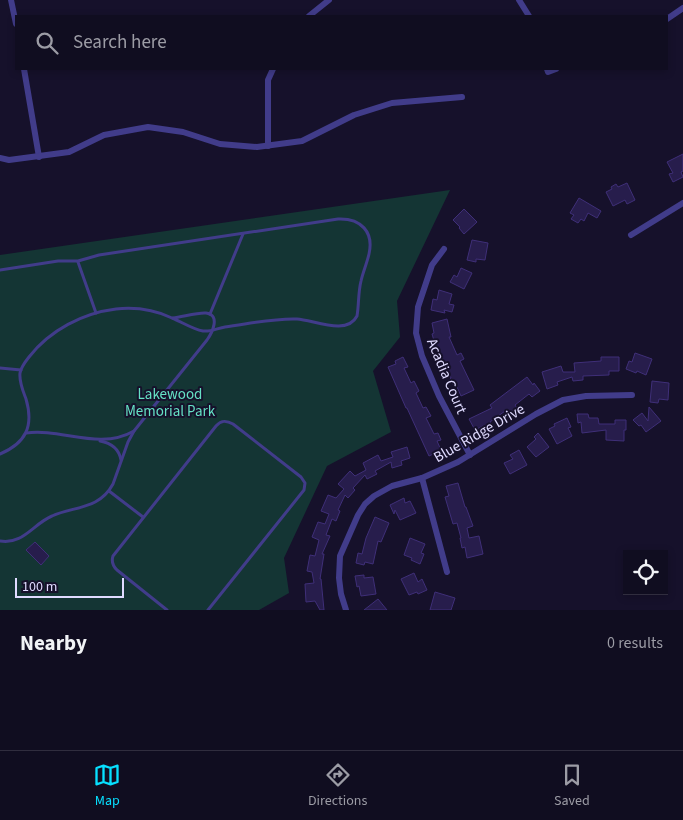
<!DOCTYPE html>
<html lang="en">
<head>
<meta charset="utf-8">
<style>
	:root { --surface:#100d20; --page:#1e1b2d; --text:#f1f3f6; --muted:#9c9ca5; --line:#302d3e; --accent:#07e0ff }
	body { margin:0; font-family:"Source Sans 3",sans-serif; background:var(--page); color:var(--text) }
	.controls { position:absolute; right:15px; bottom:15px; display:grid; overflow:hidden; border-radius:0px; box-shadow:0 2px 8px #0003 }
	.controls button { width:45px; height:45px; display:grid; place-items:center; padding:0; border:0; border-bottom:1px solid var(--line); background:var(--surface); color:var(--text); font:25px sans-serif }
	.scale { position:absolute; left:15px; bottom:12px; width:109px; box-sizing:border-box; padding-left:5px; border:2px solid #e0dbff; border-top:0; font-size:14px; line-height:18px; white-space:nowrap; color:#e0dbff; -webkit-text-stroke:4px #16112b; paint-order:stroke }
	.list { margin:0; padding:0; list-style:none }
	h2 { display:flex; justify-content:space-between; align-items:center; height:65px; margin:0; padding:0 20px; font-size:21px }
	h2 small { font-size:16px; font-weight:400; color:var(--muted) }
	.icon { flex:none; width:28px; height:28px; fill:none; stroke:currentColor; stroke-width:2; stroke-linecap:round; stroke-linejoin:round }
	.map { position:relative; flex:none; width:683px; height:610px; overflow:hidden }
	.search { position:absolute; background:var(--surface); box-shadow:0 2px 8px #0003; left:15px; right:15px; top:15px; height:55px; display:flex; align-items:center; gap:12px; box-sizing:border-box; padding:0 18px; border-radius:0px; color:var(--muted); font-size:19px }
	.sheet { height:140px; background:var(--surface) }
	nav { display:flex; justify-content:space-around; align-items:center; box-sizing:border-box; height:70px; border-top:1px solid var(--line); background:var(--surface); font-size:14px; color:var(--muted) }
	nav a { display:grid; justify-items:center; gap:2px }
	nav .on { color:var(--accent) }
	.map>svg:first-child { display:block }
	.green { fill:#143534 }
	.building { fill:#271d4c; stroke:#3f2f78 }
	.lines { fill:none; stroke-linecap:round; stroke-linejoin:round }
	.lane { stroke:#413c8a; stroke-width:3 }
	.street { stroke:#413c8a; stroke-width:6 }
	.labels { text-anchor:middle; stroke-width:4; stroke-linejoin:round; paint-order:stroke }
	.street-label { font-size:15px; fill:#e0dbff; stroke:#16112b }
	.park-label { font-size:15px; fill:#65e1c5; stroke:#16112b }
</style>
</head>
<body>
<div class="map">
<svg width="683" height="610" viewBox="0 0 683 610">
	<rect width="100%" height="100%" fill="#16112b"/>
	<path class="green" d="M450,190L397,301L400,337L373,371L391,432L327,466L284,558L289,593L259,610H0V255Z"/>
	<g class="building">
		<path d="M683,154V171L681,172L683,177L673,182L669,174L673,173L667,162Z"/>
		<path d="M627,183L635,200L627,204L625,200L613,206L606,192L612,189L611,187L616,184L618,187Z"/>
		<path d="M579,198L601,211L597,218L588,213L584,221L581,219L578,223L571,219L574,215L570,213Z"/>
		<path d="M464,209L477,222L464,234L459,228L460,227L453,220Z"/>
		<path d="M472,240L488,243L485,260L476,259V262L467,260Z"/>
		<path d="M461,268L472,273L464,289L450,282L454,275L457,277Z"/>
		<path d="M439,290L452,294L449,304L454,305L452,312L444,310L445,313L431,310L433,299L437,300Z"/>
		<path d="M447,319L451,337H449L457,355L461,353L464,359L460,361L474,390L461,396L457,387L455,388L450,379L451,378L435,344L432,334L434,333L432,323Z"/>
		<path d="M635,353L652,359L646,375L637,371L636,373L626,369L629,361L632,362Z"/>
		<path d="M403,357L408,367L404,368L411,383L414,381L419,391L416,393L423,408L426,407L431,416L426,418L434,434L438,433L441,440L437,441L441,450L429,456L407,408H406L388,367L396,364L395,361Z"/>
		<path d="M601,357H619V371H609V375L583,376V380L573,381L572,377L557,382L558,385L547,389L542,372L561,366L563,372H575L574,363L601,361Z"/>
		<path d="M527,377L533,385L534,383L540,391L532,397L529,394L515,405L517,408L507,414L505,411L490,422L492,426L485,430L483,426L475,430L469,419L492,408L490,405Z"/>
		<path d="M652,381L669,383L668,400L659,399L658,403L650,402Z"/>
		<path d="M649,407L661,421L646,432L641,425L639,426L633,420L642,413L648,421Z"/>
		<path d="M577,414H588L589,418H598L599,424H615V420H626V430H624V441L606,440V430L582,433L581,422L578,423Z"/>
		<path d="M567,418L571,427L568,428L572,436L557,444L549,429L555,426L554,424Z"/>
		<path d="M538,433L549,447L536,457L527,447L536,439L534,437Z"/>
		<path d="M407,447L410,458L401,461L402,465L392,468L391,462L375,471L377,474L367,479L365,475L353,488L355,490L348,498L345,495L338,510L340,511L336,521L332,519L326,535L330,536L322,554H324L320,579H321L324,610H320L315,601L306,602L305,584L314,583L312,572L307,571L310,555L315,556L319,540L312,537L318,522L325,524L329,514L321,511L328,495L336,498L344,489L338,484L350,471L355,476L366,470L363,463L378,455L381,461L393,457L391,452Z"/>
		<path d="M519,450L527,465L510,474L504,463L513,459L510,455Z"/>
		<path d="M458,483L465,507H466L473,526L467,528L469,538L479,536L483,554L467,558L465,547L462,548L460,538H461L457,523L453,524L445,497L449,496L446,486Z"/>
		<path d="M404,498L405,503L410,501L416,513L400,520L395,510L394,514L390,505Z"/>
		<path d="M375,517L389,523L381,542L378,541L373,564L365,562L364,565L356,563L358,553L362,554L366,538Z"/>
		<path d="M410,538L425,544L421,553L424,554L420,564L411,560L412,558L404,555Z"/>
		<path d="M35,542L49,556L41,565L26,550Z"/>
		<path d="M414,573L418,582L422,579L427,590L418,594L417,592L409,595L401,579Z"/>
		<path d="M364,575V578L373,577L376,594L361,596L359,586L357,587L355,576Z"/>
		<path d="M435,592L455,598L451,610H430Z"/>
		<path d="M378,599L387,610H364Z"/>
	</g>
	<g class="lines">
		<g class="lane">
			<path d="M78,262L96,313"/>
			<path d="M0,270L58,261H78L99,255L338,219C361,218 374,232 369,254C367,263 363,272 361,281C358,293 359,305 357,316C347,336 314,320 297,319C274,318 248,324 225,327C218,328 211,332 203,331C192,329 182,322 172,318C155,310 135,307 116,309C83,313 50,330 29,357C25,362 21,367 20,373C19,382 23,391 26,399C34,426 26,443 0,454"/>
			<path d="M210,314L243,234"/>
			<path d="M0,368L21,370"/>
			<path d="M26,433C62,428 99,451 134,431"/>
			<path d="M100,441C111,443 119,449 121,460"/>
			<path d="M109,491L143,517"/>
			<path d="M0,541C23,545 33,524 52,516C74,506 99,510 113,484L128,442L134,431L207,340C212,333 221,315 206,313C199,312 182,317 173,318"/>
			<path d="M167,610L117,570C113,566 111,562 113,556L216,426C221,420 226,420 233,424L301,477L305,483L304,490L208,610"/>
		</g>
		<g class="street">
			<path d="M11,0L16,24"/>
			<path d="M519,0L529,16"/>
			<path d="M309,16L329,0"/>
			<path d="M667,19L683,8"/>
			<path d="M24,69L39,157"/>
			<path d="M547,69L548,72L556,69"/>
			<path d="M268,146V80L273,69"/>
			<path d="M0,158L9,160L69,152L104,135L148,127L183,132L220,144L257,147L302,141L354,115L392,103L462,97"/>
			<path d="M631,235L683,203"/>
			<path d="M444,249L432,265L418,307L416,333L422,356L439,396L470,455"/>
			<path d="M422,478L447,572"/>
			<path d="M346,610L341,594L339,578L340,556L358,515L365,504L374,496L392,486L422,478L458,462L536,414L563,400L586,396L632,395"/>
		</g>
	</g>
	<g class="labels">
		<g class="street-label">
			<text transform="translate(447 376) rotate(67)" y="5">Acadia Court</text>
			<text transform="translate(479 433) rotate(-30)" y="5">Blue Ridge Drive</text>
		</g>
		<g class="park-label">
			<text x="170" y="399">Lakewood<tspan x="170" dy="17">Memorial Park</tspan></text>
		</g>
	</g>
</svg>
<div class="controls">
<button><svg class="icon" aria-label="locate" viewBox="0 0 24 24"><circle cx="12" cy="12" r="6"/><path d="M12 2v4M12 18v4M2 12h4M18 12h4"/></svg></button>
</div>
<div class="scale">100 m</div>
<div class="search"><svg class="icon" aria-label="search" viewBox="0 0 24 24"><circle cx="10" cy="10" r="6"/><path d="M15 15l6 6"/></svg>Search here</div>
</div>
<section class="sheet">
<h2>Nearby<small>0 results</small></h2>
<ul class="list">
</ul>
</section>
<nav>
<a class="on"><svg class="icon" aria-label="map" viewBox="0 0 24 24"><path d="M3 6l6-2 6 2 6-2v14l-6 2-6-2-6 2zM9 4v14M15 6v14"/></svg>Map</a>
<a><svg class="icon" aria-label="directions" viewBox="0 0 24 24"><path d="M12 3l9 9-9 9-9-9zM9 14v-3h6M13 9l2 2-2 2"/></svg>Directions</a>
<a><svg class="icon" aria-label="saved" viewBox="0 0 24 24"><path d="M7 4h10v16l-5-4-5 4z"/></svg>Saved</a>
</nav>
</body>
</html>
